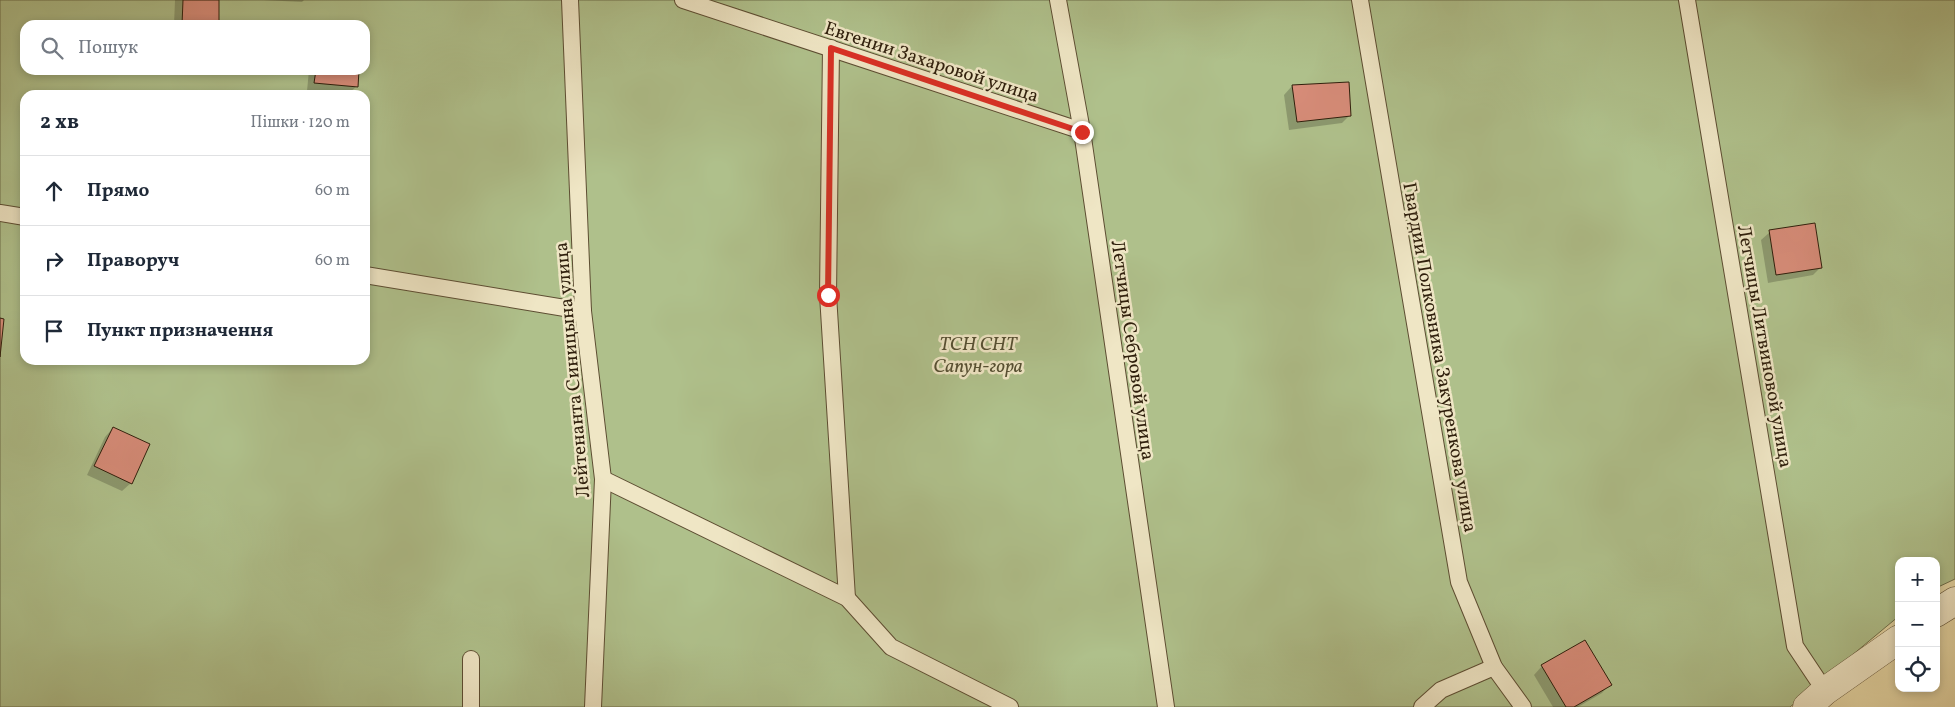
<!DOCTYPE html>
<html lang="uk">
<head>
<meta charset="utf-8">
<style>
	:root { --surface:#fff; --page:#f6f6f7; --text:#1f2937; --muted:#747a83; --line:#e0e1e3 }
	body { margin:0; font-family:Vollkorn,serif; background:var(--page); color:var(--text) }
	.controls { position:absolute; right:15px; bottom:15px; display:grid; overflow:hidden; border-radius:10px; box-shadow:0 2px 8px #0003 }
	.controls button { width:45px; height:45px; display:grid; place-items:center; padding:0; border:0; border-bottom:1px solid var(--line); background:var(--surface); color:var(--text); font:25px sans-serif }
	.stop { position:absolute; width:15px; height:15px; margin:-11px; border:4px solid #d93025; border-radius:50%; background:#fff }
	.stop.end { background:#d93025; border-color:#fff; box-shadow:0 1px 5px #0008 }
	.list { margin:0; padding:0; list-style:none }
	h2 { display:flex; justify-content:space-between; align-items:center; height:65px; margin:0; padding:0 20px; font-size:21px }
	h2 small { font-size:16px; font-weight:400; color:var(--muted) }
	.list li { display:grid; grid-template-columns:32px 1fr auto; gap:15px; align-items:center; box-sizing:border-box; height:70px; padding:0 20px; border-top:1px solid var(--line) }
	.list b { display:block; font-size:19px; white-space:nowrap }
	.list em { font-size:16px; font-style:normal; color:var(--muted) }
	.icon { flex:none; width:28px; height:28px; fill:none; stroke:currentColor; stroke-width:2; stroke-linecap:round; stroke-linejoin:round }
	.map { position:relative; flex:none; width:1955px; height:707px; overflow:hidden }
	.search { position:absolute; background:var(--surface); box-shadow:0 2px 8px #0003; left:20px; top:20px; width:350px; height:55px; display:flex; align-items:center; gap:12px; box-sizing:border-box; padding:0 18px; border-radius:15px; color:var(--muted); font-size:19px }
	.panel { position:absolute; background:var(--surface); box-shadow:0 2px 8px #0003; left:20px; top:90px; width:350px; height:275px; border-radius:15px }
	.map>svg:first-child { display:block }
	.green { fill:#afc08b; stroke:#6f704c; fill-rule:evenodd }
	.shadow { fill:#0003 }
	.building { fill:#d78c79; stroke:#2f1f0c }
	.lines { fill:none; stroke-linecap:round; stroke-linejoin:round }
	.lane-casing { stroke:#5d4d32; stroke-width:18 }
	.street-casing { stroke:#5d4d32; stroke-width:29 }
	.lane { stroke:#efe6c5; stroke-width:16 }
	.street { stroke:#efe6c5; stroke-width:28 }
	.route { stroke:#d93025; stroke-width:6 }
	.labels { text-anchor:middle; stroke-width:5; stroke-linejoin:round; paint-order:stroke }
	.street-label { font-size:19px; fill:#2f1f0c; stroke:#efe6c5 }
	.park-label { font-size:19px; font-style:italic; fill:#554f32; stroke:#efe6c5 }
</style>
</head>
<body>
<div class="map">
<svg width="1955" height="707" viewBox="0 0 1955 707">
	<rect width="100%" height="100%" fill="#e6d8a6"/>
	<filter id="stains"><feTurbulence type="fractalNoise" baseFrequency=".004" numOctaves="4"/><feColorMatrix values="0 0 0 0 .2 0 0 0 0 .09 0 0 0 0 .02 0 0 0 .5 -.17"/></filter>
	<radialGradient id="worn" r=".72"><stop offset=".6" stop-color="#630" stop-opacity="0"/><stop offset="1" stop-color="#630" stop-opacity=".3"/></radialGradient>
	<path class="green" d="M0,0H1955V579L1936,588V561H1899V616L1790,707H0ZM25,25H365V70H25ZM25,95H365V360H25Z"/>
	<g class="shadow">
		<path d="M175,0H218L217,25H174Z"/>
		<path d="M263,0H304L302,2Z"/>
		<path d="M309,70H358L357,86L348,94L307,91Z"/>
		<path d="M1292,86L1350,115L1342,123L1289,130L1284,95Z"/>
		<path d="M1770,232L1821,267L1813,275L1768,283L1761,240Z"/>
		<path d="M113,428L131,483L122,491L87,475L105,437Z"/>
		<path d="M1542,666L1610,684L1602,693L1578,707H1553L1534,675Z"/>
	</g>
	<g class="building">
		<path d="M183,0H219V25H182Z"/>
		<path d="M316,70H359L358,87L314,83Z"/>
		<path d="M1349,82L1351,116L1297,122L1292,85Z"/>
		<path d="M1815,223L1822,268L1776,275L1769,230Z"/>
		<path d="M0,318L4,319L0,357Z"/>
		<path d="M113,427L150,444L132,484L94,466Z"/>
		<path d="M1585,640L1612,685L1574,707H1566L1541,665Z"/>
	</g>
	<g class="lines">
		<defs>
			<g id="lane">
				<path d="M570,0L583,311L603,479L593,707"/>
				<path d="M683,0L1082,131"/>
				<path d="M1058,0L1082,131L1166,707"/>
				<path d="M1360,0L1459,582L1494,667L1523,707"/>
				<path d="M1687,0L1795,646L1825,691"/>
				<path d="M831,48L828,295L847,598"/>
				<path d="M0,213L25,217"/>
				<path d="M365,275L583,311"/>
				<path d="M603,479L847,598L891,647L1010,707"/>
				<path d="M471,707V659"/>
				<path d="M1422,707L1441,690L1494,667"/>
			</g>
			<g id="street">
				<path d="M1936,613L1955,601"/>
				<path d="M1807,707L1825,691L1899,639"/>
			</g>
		</defs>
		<use href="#lane" class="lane-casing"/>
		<use href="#street" class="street-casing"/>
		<use href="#lane" class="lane"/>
		<use href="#street" class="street"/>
	</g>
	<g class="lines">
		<path class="route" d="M828,295L831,48L1082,132"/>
	</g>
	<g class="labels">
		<g class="street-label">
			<text transform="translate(932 61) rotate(18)" y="7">Евгении Захаровой улица</text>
			<text transform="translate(1766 346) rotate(80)" y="7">Летчицы Литвиновой улица</text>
			<text transform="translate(1134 350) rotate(82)" y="7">Летчицы Себровой улица</text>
			<text transform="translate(1441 357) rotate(80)" y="7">Гвардии Полковника Закуренкова улица</text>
			<text transform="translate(571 370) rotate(-95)" y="7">Лейтенанта Синицына улица</text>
		</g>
		<g class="park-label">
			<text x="978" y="350">ТСН СНТ<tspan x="978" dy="22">Сапун-гора</tspan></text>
		</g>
	</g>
	<rect width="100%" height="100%" filter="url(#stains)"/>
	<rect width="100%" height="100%" fill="url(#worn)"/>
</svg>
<div class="controls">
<button>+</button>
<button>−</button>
<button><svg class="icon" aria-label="locate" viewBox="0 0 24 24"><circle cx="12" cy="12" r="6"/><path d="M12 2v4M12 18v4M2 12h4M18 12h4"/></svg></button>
</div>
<div class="stop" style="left:828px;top:295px"></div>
<div class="stop end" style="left:1082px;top:132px"></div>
<div class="search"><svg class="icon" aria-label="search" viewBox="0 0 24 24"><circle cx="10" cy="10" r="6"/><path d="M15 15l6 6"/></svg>Пошук</div>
<section class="panel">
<h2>2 хв<small>Пішки · 120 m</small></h2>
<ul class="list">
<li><svg class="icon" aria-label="ahead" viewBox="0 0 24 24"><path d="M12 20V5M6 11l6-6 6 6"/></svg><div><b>Прямо</b></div><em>60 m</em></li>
<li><svg class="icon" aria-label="right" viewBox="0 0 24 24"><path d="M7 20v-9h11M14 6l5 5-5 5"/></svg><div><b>Праворуч</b></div><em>60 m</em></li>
<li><svg class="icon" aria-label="arrive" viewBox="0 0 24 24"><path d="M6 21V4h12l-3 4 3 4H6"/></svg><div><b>Пункт призначення</b></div></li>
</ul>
</section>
</div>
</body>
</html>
